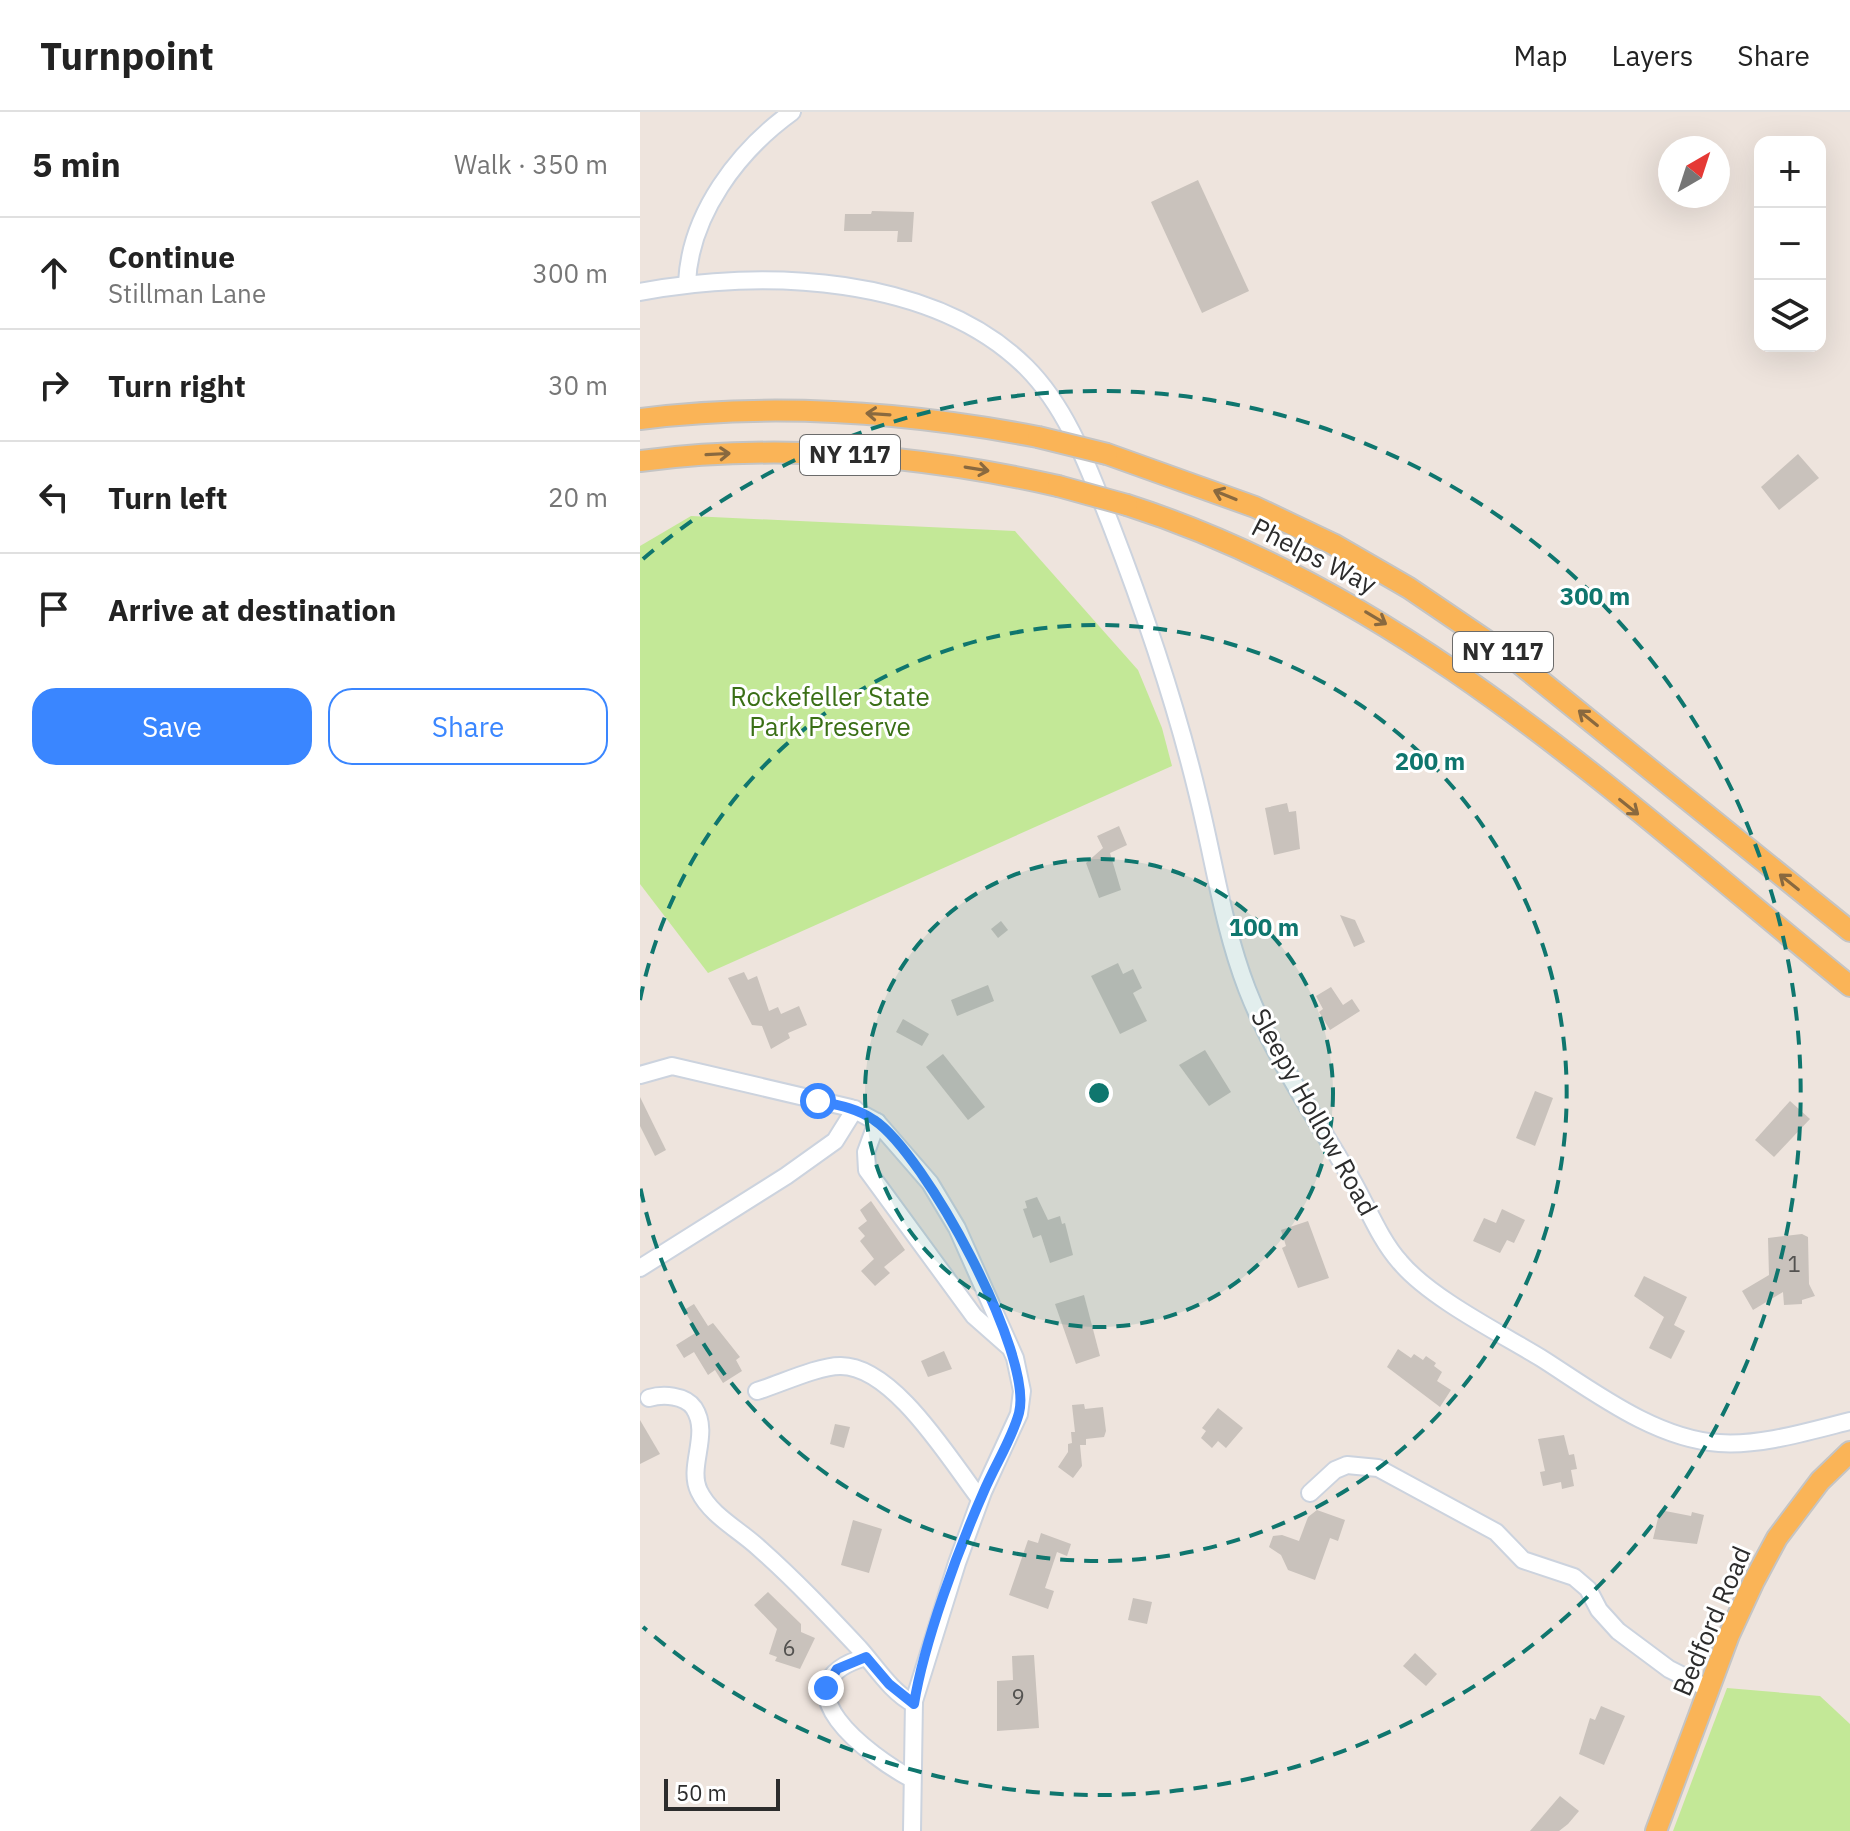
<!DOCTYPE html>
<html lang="en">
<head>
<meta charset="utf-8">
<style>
	:root { --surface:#fff; --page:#f2f2f2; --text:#222; --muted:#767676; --line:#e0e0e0; --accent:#3a86ff }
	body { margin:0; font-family:"IBM Plex Sans",sans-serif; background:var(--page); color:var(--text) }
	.controls { position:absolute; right:24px; top:24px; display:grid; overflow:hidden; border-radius:16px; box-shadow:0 8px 32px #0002 }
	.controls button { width:72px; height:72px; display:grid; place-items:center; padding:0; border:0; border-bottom:2px solid var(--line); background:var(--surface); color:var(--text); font:40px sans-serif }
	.compass { position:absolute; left:1018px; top:24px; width:72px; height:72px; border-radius:50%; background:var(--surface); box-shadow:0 8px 32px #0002; rotate:39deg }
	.scale { position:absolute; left:24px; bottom:20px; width:116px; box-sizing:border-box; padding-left:8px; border:4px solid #2c2c2c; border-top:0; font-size:22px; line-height:28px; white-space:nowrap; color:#2c2c2c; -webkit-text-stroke:6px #fff; paint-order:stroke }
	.stop { position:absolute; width:24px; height:24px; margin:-18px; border:6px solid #3a86ff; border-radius:50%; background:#fff }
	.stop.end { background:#3a86ff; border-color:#fff; box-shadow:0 2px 8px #0008 }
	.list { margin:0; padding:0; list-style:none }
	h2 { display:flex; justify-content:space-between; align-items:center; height:104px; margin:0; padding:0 32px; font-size:34px }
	h2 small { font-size:26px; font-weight:400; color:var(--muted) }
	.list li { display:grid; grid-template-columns:52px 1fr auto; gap:24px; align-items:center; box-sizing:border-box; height:112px; padding:0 32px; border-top:2px solid var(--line) }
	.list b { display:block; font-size:30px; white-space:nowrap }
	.list p { margin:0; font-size:26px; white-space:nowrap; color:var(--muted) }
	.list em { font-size:26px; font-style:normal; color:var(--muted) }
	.actions { display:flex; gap:16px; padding:24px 32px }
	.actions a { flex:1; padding:18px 0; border:2px solid var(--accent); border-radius:24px; text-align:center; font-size:28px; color:var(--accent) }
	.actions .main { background:var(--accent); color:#fff }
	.icon { flex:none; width:44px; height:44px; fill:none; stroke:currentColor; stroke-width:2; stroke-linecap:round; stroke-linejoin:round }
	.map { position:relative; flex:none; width:1210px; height:1719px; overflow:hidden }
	header { display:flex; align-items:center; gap:48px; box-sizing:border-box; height:112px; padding:0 40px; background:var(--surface); border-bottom:2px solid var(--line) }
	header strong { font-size:38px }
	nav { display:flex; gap:44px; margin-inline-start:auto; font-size:28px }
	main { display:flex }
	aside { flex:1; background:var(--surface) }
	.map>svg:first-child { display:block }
	.green { fill:#c3e897 }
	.building { fill:#c9c2bc }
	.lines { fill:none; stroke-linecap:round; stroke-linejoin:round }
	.minor-casing { stroke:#ccd3de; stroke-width:20 }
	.major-casing { stroke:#c4c4c4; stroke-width:24 }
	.minor { stroke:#fff; stroke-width:16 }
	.major { stroke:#fab457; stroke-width:20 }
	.major-bridge-casing { stroke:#c4c4c4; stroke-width:24; stroke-linecap:butt }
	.major-bridge { stroke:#fab457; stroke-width:20 }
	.oneway { stroke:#89693f }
	.route { stroke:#3a86ff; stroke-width:10 }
	.ring { fill:none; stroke:#0f766e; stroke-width:4; stroke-dasharray:14 10 }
	.labels { text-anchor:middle; stroke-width:6; stroke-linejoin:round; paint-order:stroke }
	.number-label { font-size:22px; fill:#535250 }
	.shield { fill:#fff; stroke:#6b6b6b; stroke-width:2 }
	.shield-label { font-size:24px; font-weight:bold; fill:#2c2c2c }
	.street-label { font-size:26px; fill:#2c2c2c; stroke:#fff }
	.park-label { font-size:26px; fill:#3a6f16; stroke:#fff }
	.centre { fill:#0f766e; stroke:#fff; stroke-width:4 }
	.ring-label { font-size:24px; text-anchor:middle; font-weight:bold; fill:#0f766e; stroke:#fff; stroke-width:6; stroke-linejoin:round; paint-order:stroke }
</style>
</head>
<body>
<header>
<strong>Turnpoint</strong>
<nav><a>Map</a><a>Layers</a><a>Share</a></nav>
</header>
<main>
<aside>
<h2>5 min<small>Walk · 350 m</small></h2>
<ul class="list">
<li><svg class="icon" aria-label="ahead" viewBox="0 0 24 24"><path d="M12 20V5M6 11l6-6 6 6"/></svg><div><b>Continue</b><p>Stillman Lane</p></div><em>300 m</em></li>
<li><svg class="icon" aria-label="right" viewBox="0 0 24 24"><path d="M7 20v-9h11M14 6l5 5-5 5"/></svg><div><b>Turn right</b></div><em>30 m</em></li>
<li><svg class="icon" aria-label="left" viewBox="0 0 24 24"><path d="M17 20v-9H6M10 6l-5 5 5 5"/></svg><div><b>Turn left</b></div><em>20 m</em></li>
<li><svg class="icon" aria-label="arrive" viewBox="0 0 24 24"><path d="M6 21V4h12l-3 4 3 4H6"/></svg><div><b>Arrive at destination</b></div></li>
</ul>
<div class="actions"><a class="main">Save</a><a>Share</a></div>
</aside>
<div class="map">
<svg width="1210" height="1719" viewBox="0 0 1210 1719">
	<rect width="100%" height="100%" fill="#eee4dd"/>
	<g class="green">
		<path d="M51,404L375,419L498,558L522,616L532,654L68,861L0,772V434Z"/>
		<path d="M1087,1576L1180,1584L1210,1612V1719H1033Z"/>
	</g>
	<g class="building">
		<path d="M558,68L609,179L562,201L511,90Z"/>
		<path d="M232,99L274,100L272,130H257L258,119H204L205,102H231Z"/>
		<path d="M1158,342L1179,366L1139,398L1121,375Z"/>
		<path d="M647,691L649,700L656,699L660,737L634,743L625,696Z"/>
		<path d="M479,714L487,733L470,741L481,778L459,786L446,751L463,736L457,724Z"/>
		<path d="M700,803L715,808L725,830L714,835Z"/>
		<path d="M361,809L368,818L358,826L351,817Z"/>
		<path d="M478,851L483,862L493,857L502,876L493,881L507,909L480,922L451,864Z"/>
		<path d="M104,860L108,868L117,864L129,899L138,895L141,902L159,894L167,913L148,921L150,926L131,937L122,914L112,913L88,866Z"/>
		<path d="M348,873L354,889L317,904L311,888Z"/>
		<path d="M691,875L703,893L712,887L720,899L690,918L679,900L683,897L676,884Z"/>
		<path d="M263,907L289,922L282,934L256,920Z"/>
		<path d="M565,938L591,980L569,994L539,953Z"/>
		<path d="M303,942L345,995L328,1008L286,955Z"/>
		<path d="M895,979L913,986L895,1034L876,1026Z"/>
		<path d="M0,985L26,1038L15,1044L0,1014Z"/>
		<path d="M1150,989L1170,1007L1134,1045L1115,1028Z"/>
		<path d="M397,1085L408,1108L420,1104L422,1112L425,1111L433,1143L410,1151L401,1123L393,1126L383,1097L387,1096L385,1089Z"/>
		<path d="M231,1089L265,1138L244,1155L250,1161L235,1174L221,1159L234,1147L220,1129L225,1124L218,1116L227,1109L220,1098Z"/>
		<path d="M862,1097L885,1108L874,1131L867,1128L860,1141L833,1129L844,1106L856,1111Z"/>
		<path d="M668,1109L689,1166L658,1176L642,1136L646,1134L641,1118Z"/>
		<path d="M1162,1122L1168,1125L1169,1172L1175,1184L1162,1188V1192L1144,1193L1143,1180L1113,1198L1102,1179L1129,1163L1128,1126Z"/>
		<path d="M1004,1164L1047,1185L1034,1213L1045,1219L1031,1247L1009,1236L1024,1205L994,1184Z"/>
		<path d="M444,1183L460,1244L436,1252L415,1192Z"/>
		<path d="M54,1192L68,1214L73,1211L100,1245L96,1248L102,1259L83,1271L75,1258L68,1263L54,1240L44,1246L36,1233L57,1220L44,1198Z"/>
		<path d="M758,1237L771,1246L774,1242L783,1248L786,1244L796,1251L794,1254L802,1260L797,1269L811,1278L800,1295L747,1255Z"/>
		<path d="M304,1239L312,1257L288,1265L281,1249Z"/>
		<path d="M444,1292L445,1297L463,1295L466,1319L464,1325L446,1327V1333H440L442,1354L433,1366L418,1355L428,1340V1332L432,1331L431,1320H435L432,1293Z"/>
		<path d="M578,1296L603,1316L586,1336L578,1329L572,1336L561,1326L566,1319L562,1316Z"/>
		<path d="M0,1308L20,1342L0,1352Z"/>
		<path d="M195,1312L210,1315L204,1336L190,1332Z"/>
		<path d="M924,1323L929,1343L934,1342L937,1357L931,1358L934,1374L922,1377L921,1370L903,1374L900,1360L905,1359L898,1327Z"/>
		<path d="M677,1398L705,1408L698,1429L690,1426L675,1468L648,1458L641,1443L629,1435L633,1424L642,1423L659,1429L668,1405Z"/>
		<path d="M1020,1398L1051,1404L1052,1400L1064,1403L1057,1432L1013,1427Z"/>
		<path d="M213,1408L242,1417L229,1461L201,1453Z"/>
		<path d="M401,1421L431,1432L427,1444L417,1440L405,1476L414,1479L408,1497L369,1483L388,1428L398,1431Z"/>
		<path d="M128,1480L161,1512V1520L175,1526L160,1557L135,1549L137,1545L129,1542L137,1517L114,1493Z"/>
		<path d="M493,1486L512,1490L507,1512L488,1508Z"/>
		<path d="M775,1541L797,1562L786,1574L763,1554Z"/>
		<path d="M394,1543L399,1616L357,1619V1569L373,1568L372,1544Z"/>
		<path d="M961,1594L985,1604L964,1653L939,1642L950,1606L955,1608Z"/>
		<path d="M920,1684L939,1699L928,1712L919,1719H890Z"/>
	</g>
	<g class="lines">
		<defs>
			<g id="minor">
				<path d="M47,171C50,102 98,39 152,0"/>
				<path d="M0,180C122,156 293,163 386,255C429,298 449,358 471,413C505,501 536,592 558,684C574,748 583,815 607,877C633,944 676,1006 712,1068C727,1094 740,1128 760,1150C790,1186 860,1221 901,1246C953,1279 1015,1327 1079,1331C1122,1334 1169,1319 1210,1309"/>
				<path d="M0,963L32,954L211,996L237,1010L290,1071L317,1116L375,1246L382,1279L379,1302L343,1380L317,1451L274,1589L272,1719"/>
				<path d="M237,1010L226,1040L227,1058L334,1204L368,1234"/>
				<path d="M0,1156L146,1064L195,1029L215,997"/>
				<path d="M117,1279C140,1272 178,1254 200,1254C253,1253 310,1348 340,1387"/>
				<path d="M9,1286C23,1282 45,1283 54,1296C71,1322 47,1354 59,1379C71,1404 100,1418 120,1437C155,1468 187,1502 219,1536C236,1555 251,1580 274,1592"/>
				<path d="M670,1381L695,1358L707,1353L738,1356L856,1420L883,1448L934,1465L948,1477L959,1498L978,1519L1029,1557L1069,1577"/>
				<path d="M226,1545C132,1572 230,1645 272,1667"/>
			</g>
			<g id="major">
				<path d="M0,307C133,290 267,300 398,325"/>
				<path d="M467,342L615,395L693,432L769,476L875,548L1210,819"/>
				<path d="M0,349C140,331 281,343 418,374"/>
				<path d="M487,393C769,483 985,691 1210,874"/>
				<path d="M1016,1719L1089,1523L1114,1469L1137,1426L1180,1369L1210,1340"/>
			</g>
		</defs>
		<use href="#minor" class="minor-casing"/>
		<use href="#major" class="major-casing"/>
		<use href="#minor" class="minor"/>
		<use href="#major" class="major"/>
		<defs>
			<g id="major-bridge">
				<path d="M398,325L467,342"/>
				<path d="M418,374L487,393"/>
			</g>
		</defs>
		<use href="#major-bridge" class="major-bridge-casing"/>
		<use href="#major-bridge" class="major-bridge"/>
	</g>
	<defs><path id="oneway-shaft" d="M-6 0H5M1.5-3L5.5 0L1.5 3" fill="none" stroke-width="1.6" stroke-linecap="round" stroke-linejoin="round" transform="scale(2)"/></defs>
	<g class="oneway">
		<use href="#oneway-shaft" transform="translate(238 302) rotate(-176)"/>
		<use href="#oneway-shaft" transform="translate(78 342) rotate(-3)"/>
		<use href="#oneway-shaft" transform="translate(337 357) rotate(9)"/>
		<use href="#oneway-shaft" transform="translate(585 383) rotate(-158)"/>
		<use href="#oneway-shaft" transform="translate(736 506) rotate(31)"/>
		<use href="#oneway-shaft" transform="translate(948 606) rotate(-141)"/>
		<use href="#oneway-shaft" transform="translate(989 695) rotate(39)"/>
		<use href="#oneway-shaft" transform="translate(1149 770) rotate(-141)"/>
	</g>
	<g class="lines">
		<path class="route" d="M178,989C198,993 217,996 234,1008C285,1042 394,1243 379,1301C372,1327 355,1353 344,1379C318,1438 284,1530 274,1592L249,1572L226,1545L197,1557L186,1576"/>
	</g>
	<circle cx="459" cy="981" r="234" fill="#0f766e" fill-opacity=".12"/>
	<g class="ring">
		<circle cx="459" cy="981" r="234"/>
		<path d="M0 888A468 468 0 1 1 0 1074"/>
		<path d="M3 447A702 702 0 1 1 3 1515"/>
	</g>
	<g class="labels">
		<g class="number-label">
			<text x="1154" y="1160">1</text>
			<text x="149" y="1544">6</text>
			<text x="378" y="1593">9</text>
		</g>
		<g class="shield">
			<rect x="160" y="323" width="100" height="40" rx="6"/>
			<rect x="813" y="520" width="100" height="40" rx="6"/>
		</g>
		<g class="shield-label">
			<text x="210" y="351">NY 117</text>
			<text x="863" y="548">NY 117</text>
		</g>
		<g class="street-label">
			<text transform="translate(674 444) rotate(27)" y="9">Phelps Way</text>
			<text transform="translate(674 1000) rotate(61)" y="9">Sleepy Hollow Road</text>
			<text transform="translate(1072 1509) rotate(-67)" y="9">Bedford Road</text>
		</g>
		<g class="park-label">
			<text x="190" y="594">Rockefeller State<tspan x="190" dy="30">Park Preserve</tspan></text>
		</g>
	</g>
	<circle cx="459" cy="981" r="12" class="centre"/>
	<g class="ring-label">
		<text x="955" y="493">300 m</text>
		<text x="790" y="658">200 m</text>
		<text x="624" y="824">100 m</text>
	</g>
</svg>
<div class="controls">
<button>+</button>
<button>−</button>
<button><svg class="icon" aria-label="layers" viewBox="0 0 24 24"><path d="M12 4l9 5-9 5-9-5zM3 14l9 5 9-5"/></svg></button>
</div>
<svg class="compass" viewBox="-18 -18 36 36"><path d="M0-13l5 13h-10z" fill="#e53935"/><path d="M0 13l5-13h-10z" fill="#767676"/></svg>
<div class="scale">50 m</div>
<div class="stop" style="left:178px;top:989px"></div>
<div class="stop end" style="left:186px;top:1576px"></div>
</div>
</main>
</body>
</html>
